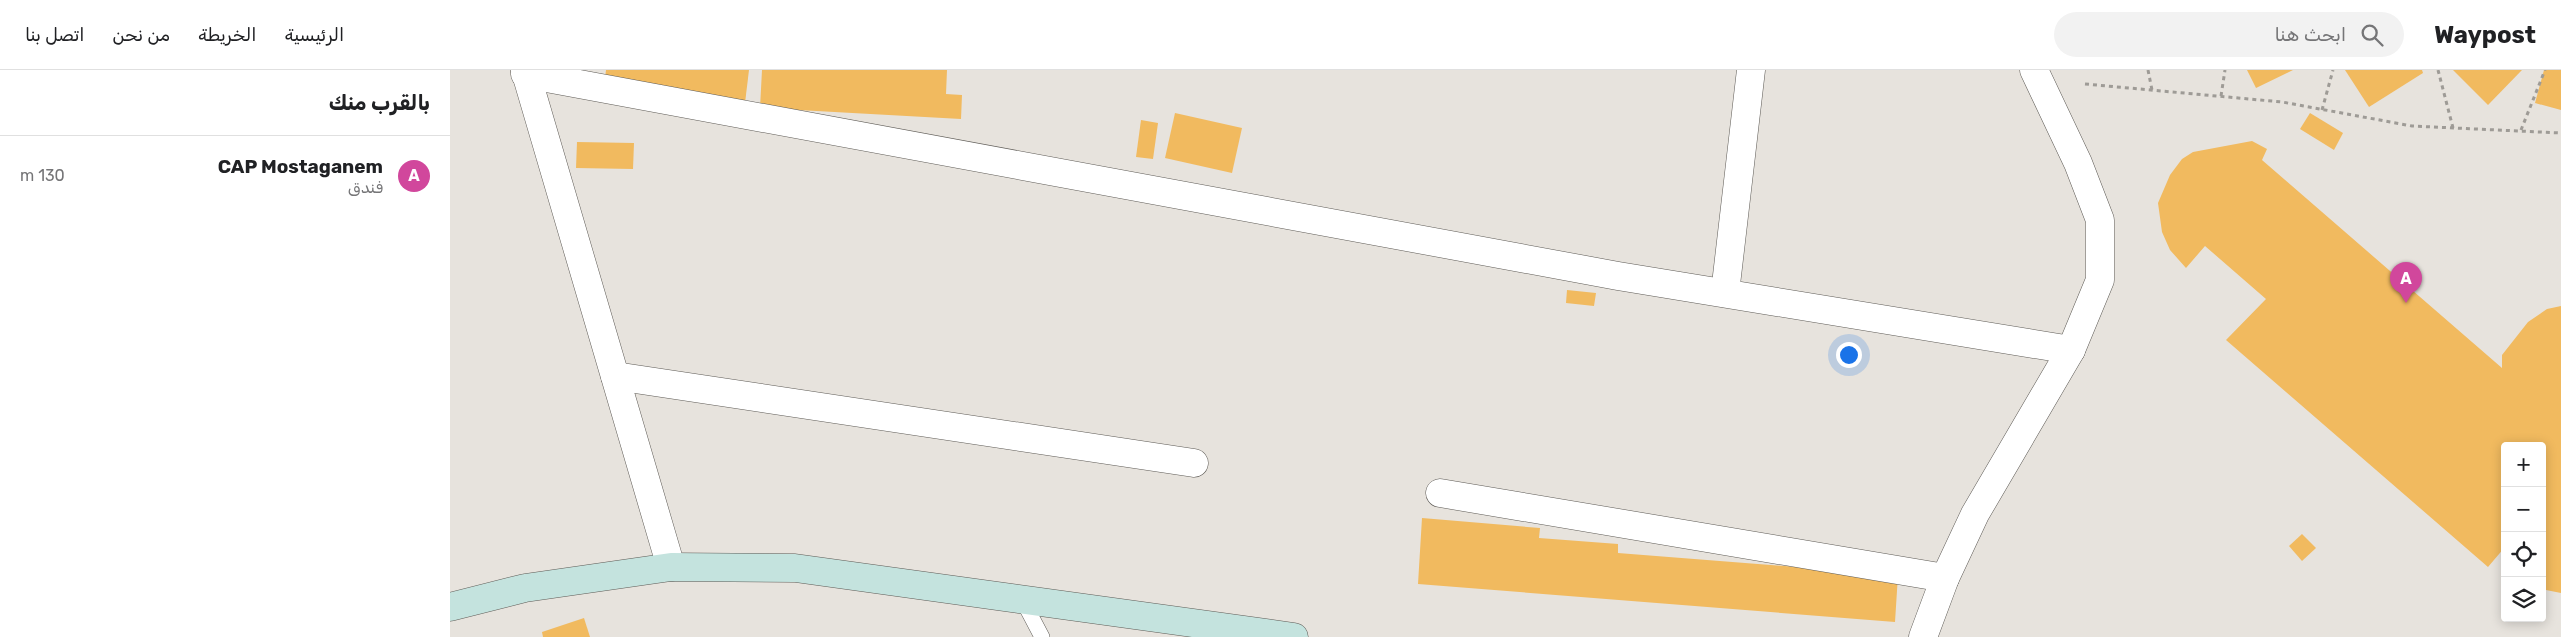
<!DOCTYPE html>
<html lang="ar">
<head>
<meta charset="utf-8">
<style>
	:root { --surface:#fff; --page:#f2f2f2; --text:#202124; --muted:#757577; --line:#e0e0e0; --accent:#14636a }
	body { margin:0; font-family:Rubik,"Noto Naskh Arabic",sans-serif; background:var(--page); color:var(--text); direction:rtl }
	.controls { position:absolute; right:15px; bottom:15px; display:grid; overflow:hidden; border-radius:5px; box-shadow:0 2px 12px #0003 }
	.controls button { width:45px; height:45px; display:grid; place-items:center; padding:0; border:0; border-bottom:1px solid var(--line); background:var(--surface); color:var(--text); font:25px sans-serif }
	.you { position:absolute; left:1398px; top:284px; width:18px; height:18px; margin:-12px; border:4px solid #fff; border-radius:50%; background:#1a73e8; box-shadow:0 0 0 8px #1a73e833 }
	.badge { display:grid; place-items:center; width:32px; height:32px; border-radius:50%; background:var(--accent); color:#fff; font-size:16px; font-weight:700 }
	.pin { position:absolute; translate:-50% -41px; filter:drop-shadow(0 1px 2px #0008) }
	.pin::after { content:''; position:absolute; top:26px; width:18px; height:15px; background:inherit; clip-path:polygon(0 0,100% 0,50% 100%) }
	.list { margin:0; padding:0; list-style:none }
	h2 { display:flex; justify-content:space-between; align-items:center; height:65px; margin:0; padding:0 20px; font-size:21px }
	h2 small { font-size:16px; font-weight:400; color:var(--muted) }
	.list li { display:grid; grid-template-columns:32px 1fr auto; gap:15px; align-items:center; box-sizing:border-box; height:80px; padding:0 20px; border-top:1px solid var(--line) }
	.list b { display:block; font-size:19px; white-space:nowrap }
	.list p { margin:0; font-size:16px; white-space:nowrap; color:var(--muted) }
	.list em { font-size:16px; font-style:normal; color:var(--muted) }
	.icon { flex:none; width:28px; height:28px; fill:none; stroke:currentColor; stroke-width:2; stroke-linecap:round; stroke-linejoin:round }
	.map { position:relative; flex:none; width:2111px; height:567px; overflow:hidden; direction:ltr }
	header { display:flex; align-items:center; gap:30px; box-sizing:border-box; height:70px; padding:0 25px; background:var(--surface); border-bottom:1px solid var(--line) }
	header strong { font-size:24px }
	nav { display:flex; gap:28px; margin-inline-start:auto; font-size:18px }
	.search { width:350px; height:45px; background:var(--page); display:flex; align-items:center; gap:12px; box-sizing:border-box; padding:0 18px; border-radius:28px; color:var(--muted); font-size:19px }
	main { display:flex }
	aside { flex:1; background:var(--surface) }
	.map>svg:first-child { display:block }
	.building { fill:#f1ba5f }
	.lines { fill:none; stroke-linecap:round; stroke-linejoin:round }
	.service-casing { stroke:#5e5b56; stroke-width:16 }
	.minor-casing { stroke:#5e5b56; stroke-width:29 }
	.secondary-casing { stroke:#5e5b56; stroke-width:29 }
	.path { stroke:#9e9b96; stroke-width:3; stroke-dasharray:4 4; stroke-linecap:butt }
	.service { stroke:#fff; stroke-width:15 }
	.minor { stroke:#fff; stroke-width:28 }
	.secondary { stroke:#c4e3de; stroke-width:28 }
</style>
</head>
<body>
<header>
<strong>Waypost</strong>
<div class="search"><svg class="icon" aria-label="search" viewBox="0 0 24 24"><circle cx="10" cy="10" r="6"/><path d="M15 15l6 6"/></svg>ابحث هنا</div>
<nav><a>الرئيسية</a><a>الخريطة</a><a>من نحن</a><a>اتصل بنا</a></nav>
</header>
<main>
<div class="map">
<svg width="2111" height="567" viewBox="0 0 2111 567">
	<rect width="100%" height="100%" fill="#e7e3dd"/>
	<g class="building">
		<path d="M156,0H299L295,33L154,17Z"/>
		<path d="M312,0H497L496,24L512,25L511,49L310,38Z"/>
		<path d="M1797,0H1843L1806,18Z"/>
		<path d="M1895,0H1972L1973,3L1919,37Z"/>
		<path d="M2003,0H2072L2038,35Z"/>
		<path d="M2094,0H2111V40L2085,33Z"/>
		<path d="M725,43L792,58L782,103L715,88Z"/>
		<path d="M1860,43L1893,63L1884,80L1850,59Z"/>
		<path d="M691,50L708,53L703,89L686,87Z"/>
		<path d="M1802,71L1817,79L1812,90L2052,298V285L2078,252L2097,239L2111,236V523L2096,520L2092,516V376H2055V477L2038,497L1776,270L1816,229L1755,176L1736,198L1720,180L1712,162L1708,133L1720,105L1732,89L1743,82Z"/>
		<path d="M127,72L184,73L183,99L126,98Z"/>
		<path d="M1117,220L1146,223L1144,236L1116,233Z"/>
		<path d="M972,448L1090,458L1089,468L1168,474V483L1448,505L1445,552L968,514Z"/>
		<path d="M1852,464L1866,478L1852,491L1839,476Z"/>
		<path d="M134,548L140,567H93L92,562Z"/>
	</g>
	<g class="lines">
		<defs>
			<path id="service" d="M572,529L592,567"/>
			<g id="minor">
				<path d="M75,0L221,497"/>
				<path d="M75,4L1168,206L1621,280"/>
				<path d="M1275,223L1301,0"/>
				<path d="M165,306L744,393"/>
				<path d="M990,423L1495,508"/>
				<path d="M1473,567L1495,508L1525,444L1621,280L1650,210V150L1628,93L1584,0"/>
			</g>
			<path id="secondary" d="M0,537L75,518L221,497L345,498L844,567"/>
		</defs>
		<use href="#service" class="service-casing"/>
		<use href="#minor" class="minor-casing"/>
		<use href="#secondary" class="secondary-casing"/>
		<g class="path">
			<path d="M1698,0L1702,20"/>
			<path d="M1988,0L2003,58"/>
			<path d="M1635,14L1832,32L1962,56L2111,63"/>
			<path d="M1771,26L1775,0"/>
			<path d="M1872,40L1883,0"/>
			<path d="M2071,60L2095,0"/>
		</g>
		<use href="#service" class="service"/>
		<use href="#minor" class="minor"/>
		<use href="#secondary" class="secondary"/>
	</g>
</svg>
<div class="controls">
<button>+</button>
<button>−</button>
<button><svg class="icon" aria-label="locate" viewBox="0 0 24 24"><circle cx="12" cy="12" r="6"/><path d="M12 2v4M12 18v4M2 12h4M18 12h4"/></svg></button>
<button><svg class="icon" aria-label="layers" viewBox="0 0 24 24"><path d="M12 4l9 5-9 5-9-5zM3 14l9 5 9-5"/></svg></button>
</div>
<div class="you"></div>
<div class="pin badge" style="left:1956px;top:233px;background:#d1479c">A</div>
</div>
<aside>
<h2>بالقرب منك<small></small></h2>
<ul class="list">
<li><span class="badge" style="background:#d1479c">A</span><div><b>CAP Mostaganem</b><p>فندق</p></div><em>130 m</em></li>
</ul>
</aside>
</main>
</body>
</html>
